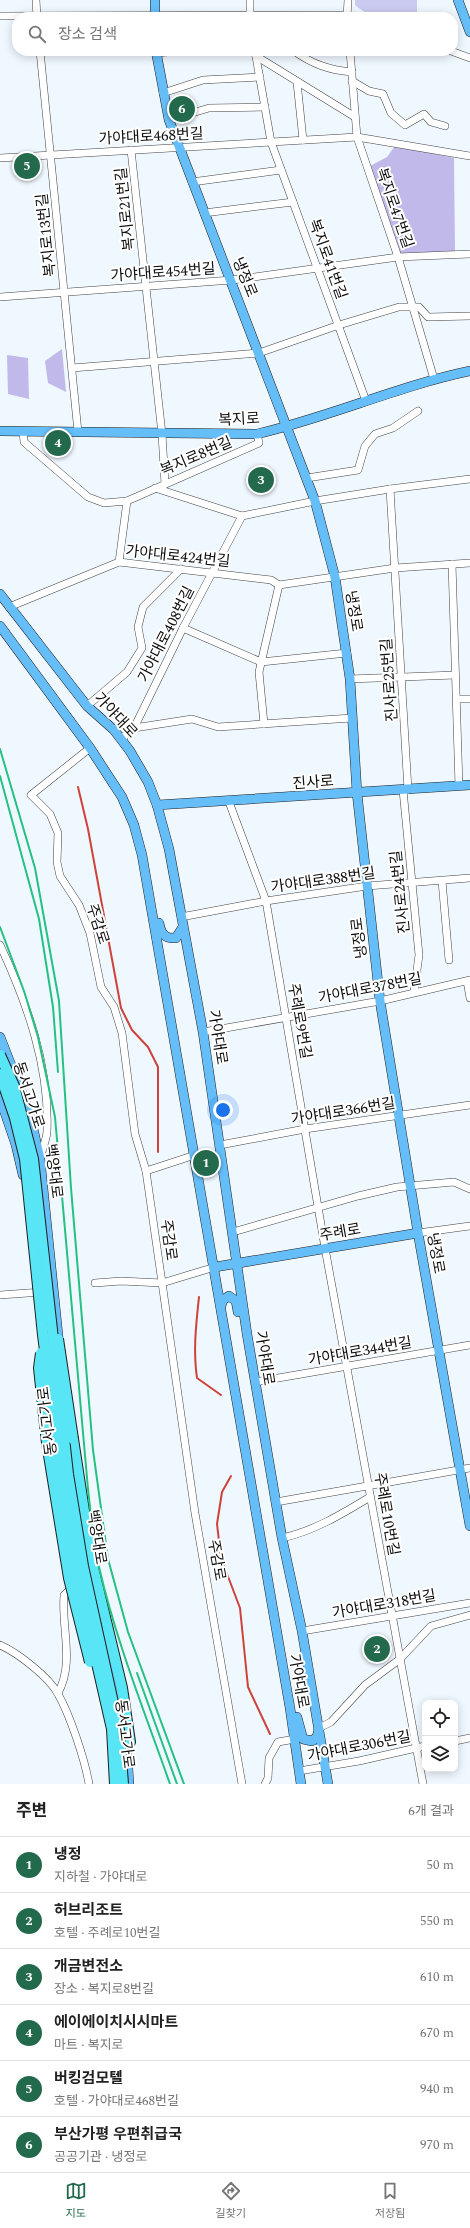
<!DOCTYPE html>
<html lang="ko">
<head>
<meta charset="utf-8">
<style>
	:root { --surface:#fff; --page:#f2f2f2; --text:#222; --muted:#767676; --line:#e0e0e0; --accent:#236a4d }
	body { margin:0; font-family:Spectral,"Noto Sans KR",serif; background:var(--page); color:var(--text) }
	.controls { position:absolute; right:12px; bottom:12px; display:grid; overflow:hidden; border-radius:8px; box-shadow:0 2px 10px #0003 }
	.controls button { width:36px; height:36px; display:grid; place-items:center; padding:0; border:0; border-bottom:1px solid var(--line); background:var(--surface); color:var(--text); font:20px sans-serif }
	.you { position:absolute; left:223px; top:1110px; width:14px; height:14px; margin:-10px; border:3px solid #fff; border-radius:50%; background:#1a73e8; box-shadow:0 0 0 6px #1a73e833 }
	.badge { display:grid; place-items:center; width:26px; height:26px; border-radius:50%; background:var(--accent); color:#fff; font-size:13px; font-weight:700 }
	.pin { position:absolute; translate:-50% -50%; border:2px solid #fff; box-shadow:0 1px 4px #0006 }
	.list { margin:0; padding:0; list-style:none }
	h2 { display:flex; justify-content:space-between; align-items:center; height:52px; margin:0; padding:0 16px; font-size:17px }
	h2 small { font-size:13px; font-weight:400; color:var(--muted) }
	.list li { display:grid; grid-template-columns:26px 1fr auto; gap:12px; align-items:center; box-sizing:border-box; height:56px; padding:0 16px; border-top:1px solid var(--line) }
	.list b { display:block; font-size:15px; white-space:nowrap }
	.list p { margin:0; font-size:13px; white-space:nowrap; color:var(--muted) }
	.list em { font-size:13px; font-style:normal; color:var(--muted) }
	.icon { flex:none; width:22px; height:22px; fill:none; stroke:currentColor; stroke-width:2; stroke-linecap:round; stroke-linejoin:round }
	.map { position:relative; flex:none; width:470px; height:1784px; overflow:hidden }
	.search { position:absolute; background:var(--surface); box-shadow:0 2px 10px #0003; left:12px; right:12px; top:12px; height:44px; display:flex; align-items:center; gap:10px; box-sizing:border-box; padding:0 14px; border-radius:16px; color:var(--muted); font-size:15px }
	.sheet { height:388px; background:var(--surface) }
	nav { display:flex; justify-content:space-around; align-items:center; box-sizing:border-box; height:56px; border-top:1px solid var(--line); background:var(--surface); font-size:11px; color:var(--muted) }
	nav a { display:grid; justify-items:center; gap:2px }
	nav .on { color:var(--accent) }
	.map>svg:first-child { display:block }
	.green { fill:#c0b9ea }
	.pitch { fill:#cbcbf1 }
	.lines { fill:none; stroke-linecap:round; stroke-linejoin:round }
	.stream { stroke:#cf423b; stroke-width:2 }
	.minor-casing { stroke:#424242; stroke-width:8 }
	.major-casing { stroke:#202020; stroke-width:10 }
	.highway-casing { stroke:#202020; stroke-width:12 }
	.minor { stroke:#fff; stroke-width:7 }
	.major { stroke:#66bef9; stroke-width:9 }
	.highway { stroke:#58e5f5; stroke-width:10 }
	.rail { stroke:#25c182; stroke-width:2 }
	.highway-bridge-casing { stroke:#202020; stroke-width:12; stroke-linecap:butt }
	.highway-bridge { stroke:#58e5f5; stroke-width:10 }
	.labels { text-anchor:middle; stroke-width:4; stroke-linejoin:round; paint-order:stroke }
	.street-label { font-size:15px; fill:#0f0f0f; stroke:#fff }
</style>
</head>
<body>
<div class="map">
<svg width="470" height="1784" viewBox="0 0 470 1784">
	<rect width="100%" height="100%" fill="#f0f8ff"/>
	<g class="green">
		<path d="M395,146L454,158L455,252L399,253L370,166L387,157Z"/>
		<path d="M62,349L66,392L48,383L45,361Z"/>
		<path d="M7,355L28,358L29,399L8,394Z"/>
	</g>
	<path class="pitch" d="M355,0H417V17C396,17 372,21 355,5Z"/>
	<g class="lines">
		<g class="stream">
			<path d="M78,787L88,829L121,1008L132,1030L148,1047L158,1067V1152"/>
			<path d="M199,1297C196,1325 193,1351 197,1378L221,1395"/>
			<path d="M231,1476L222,1492L217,1524L221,1558L240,1608L248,1687L270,1734"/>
		</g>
		<defs>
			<g id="minor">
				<path d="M36,0L37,17"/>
				<path d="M0,16L347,15L352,17"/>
				<path d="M250,17V0"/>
				<path d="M347,17L348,0"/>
				<path d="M40,51L78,432"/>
				<path d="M255,51L271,142L366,401"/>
				<path d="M294,51C312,64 329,70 352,72"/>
				<path d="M350,51L357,137L398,257L434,379"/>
				<path d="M451,51L470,58"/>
				<path d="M156,53L179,51"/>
				<path d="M256,56L355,117"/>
				<path d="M352,81L369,91L383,94L391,113L405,125L424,114L431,122L445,126"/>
				<path d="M297,82L303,140"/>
				<path d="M163,93L203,80L260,77"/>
				<path d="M169,120L209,108L265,107"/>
				<path d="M131,150L162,434L165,484"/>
				<path d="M0,158L357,137L470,156"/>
				<path d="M192,182L281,170"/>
				<path d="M204,213L293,202"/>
				<path d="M0,297L232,280L398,257L470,254"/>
				<path d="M72,368L259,353L339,325L399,307H419L428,317L470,316"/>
				<path d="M23,431L24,442L88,497L104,503L127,501L259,443L257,434"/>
				<path d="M307,478L358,470L365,446L375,434L393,428L418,411"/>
				<path d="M155,488L242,516L315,501L390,489L470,479"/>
				<path d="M390,489L408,790"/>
				<path d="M119,562L127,501"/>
				<path d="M452,564L459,786"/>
				<path d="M9,607L119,562L271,580L279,585L395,568L470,563"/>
				<path d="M183,628L261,662L347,653"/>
				<path d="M350,679L455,675"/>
				<path d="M457,699H470"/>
				<path d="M87,706L127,672L142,648L138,627L143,607L181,569"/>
				<path d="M264,724L259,672L279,585"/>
				<path d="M134,728L192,719L218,727L352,718"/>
				<path d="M121,739L134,728L183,628L242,516"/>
				<path d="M90,748L31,795L50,814L58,833L57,862L60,876L79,905L90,933L101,987L114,1007L122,1033L135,1134L146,1171L195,1513L242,1784"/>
				<path d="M403,790L419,955L414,992"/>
				<path d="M229,802L266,901L325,1248L423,1784"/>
				<path d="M442,881L449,960"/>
				<path d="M181,917L266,901L367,886L470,878"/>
				<path d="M0,945C27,1003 50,1067 47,1132C46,1141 42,1150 40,1159"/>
				<path d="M467,981L470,998"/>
				<path d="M203,1032L380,1001L470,980"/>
				<path d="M220,1145L305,1129L470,1105"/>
				<path d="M146,1171L195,1155"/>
				<path d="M233,1232L358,1196L397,1187L454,1182L470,1189"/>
				<path d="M418,1233L470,1226"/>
				<path d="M95,1283L121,1281L162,1283L215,1267"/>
				<path d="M0,1295L42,1292"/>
				<path d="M255,1382L470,1345"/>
				<path d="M276,1502L470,1468"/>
				<path d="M282,1538C314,1531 342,1514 370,1497"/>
				<path d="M302,1631L470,1603"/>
				<path d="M0,1645C18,1653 49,1677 58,1694C70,1715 85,1760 89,1784"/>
				<path d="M58,1693C75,1662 61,1628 64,1595L74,1586"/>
				<path d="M319,1728L331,1722L365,1685L400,1659L431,1626L470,1615"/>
				<path d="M455,1741L470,1738"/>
				<path d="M299,1771L359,1761L425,1746"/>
				<path d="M265,1784L268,1778L269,1758L278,1742L295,1739"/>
			</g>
			<g id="major">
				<path d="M458,0L470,32"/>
				<path d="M155,17V0"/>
				<path d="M156,51L169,120L315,501L335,577L350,679L357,793L380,1001L418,1233L470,1526"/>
				<path d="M0,431L257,434C330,417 398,386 470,371"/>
				<path d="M0,594L87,706L114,730L130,751L148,782L157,805L169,849L203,1032L247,1334L282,1538L302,1631L328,1784"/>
				<path d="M0,626L90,748L122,797L134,825L142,855L290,1708L301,1784"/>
				<path d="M157,805L470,785"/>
				<path d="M159,923C161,934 165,939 176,938L183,927"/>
				<path d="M0,1037L29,1111L40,1159L59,1345"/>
				<path d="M0,1098L16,1145L23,1175"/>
				<path d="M215,1267L418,1233"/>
				<path d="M221,1306L223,1300L229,1296L236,1301L238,1312"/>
				<path d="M71,1457L75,1490"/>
				<path d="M102,1632L122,1719"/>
				<path d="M297,1717L303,1739L312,1741L317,1737L319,1729"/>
				<path d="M126,1736L129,1784"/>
			</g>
			<path id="highway" d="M73,1439L92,1563L122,1688L130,1742"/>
		</defs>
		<use href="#minor" class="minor-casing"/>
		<use href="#major" class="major-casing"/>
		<use href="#highway" class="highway-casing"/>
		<use href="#minor" class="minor"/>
		<use href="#major" class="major"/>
		<use href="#highway" class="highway"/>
		<g class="rail">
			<path d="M0,749L35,868L59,1001L71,1188L93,1450L108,1559L128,1632L184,1784"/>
			<path d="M0,776L39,919L53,1007L58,1072"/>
			<path d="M0,927L24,991L38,1037L55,1117L88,1489C91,1515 93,1541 99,1567C116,1641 145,1713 170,1784"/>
			<path d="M137,1673L177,1784"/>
		</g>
		<defs>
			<g id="highway-bridge">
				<path d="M0,1055L14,1086L33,1159L68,1474L83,1566L119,1730L123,1784"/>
				<path d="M0,1074L15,1118L25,1159L43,1335L64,1500L80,1589L112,1729L115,1784"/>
				<path d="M58,1339L73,1439"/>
				<path d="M41,1353L39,1368L47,1443L69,1578L90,1662"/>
			</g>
		</defs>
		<use href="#highway-bridge" class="highway-bridge-casing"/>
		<use href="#highway-bridge" class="highway-bridge"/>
	</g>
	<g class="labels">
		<g class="street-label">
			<text transform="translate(151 136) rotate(-3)" y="5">가야대로468번길</text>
			<text transform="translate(395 208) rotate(71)" y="5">복지로47번길</text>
			<text transform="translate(125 209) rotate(-96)" y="5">복지로21번길</text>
			<text transform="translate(46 235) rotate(-96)" y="5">복지로13번길</text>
			<text transform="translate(328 259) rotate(70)" y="5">복지로41번길</text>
			<text transform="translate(163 272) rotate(-4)" y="5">가야대로454번길</text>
			<text transform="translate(245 277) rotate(68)" y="5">냉정로</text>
			<text transform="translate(239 419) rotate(-3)" y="5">복지로</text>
			<text transform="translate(196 456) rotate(-23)" y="5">복지로8번길</text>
			<text transform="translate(178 556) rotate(6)" y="5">가야대로424번길</text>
			<text transform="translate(354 611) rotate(81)" y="5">냉정로</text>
			<text transform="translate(166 634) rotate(-63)" y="5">가야대로408번길</text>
			<text transform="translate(389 680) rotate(-94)" y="5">진사로25번길</text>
			<text transform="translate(116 715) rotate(47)" y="5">가야대로</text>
			<text transform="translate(313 782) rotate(-4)" y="5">진사로</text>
			<text transform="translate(323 880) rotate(-8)" y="5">가야대로388번길</text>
			<text transform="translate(400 892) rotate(-96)" y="5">진사로24번길</text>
			<text transform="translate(98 924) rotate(72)" y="5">주감로</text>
			<text transform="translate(359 938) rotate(-97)" y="5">냉정로</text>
			<text transform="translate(370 988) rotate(-11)" y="5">가야대로378번길</text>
			<text transform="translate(300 1021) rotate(80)" y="5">주례로9번길</text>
			<text transform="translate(218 1037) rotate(81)" y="5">가야대로</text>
			<text transform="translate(29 1095) rotate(72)" y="5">동서고가로</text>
			<text transform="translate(343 1111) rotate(-9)" y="5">가야대로366번길</text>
			<text transform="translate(54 1171) rotate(83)" y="5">백양대로</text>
			<text transform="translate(340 1232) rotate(-10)" y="5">주례로</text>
			<text transform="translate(169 1240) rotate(82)" y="5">주감로</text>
			<text transform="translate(436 1253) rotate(80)" y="5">냉정로</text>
			<text transform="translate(360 1351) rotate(-10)" y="5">가야대로344번길</text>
			<text transform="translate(265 1358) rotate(81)" y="5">가야대로</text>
			<text transform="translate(47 1421) rotate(-97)" y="5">동서고가로</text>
			<text transform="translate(387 1514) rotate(80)" y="5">주례로10번길</text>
			<text transform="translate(97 1537) rotate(81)" y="5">백양대로</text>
			<text transform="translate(217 1560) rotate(80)" y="5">주감로</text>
			<text transform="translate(384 1604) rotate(-10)" y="5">가야대로318번길</text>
			<text transform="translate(299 1681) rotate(80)" y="5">가야대로</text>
			<text transform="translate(125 1734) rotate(83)" y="5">동서고가로</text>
			<text transform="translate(359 1746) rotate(-11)" y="5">가야대로306번길</text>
		</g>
	</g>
</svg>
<div class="controls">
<button><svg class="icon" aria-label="locate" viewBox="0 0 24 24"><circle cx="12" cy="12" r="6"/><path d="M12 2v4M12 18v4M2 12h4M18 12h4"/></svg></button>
<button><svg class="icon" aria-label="layers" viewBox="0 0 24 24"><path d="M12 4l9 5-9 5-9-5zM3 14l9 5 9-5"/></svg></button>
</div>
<div class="you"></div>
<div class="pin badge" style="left:206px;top:1163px">1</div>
<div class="pin badge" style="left:377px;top:1649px">2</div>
<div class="pin badge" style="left:261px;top:480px">3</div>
<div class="pin badge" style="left:58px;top:443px">4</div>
<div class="pin badge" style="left:27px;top:166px">5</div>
<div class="pin badge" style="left:182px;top:109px">6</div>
<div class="search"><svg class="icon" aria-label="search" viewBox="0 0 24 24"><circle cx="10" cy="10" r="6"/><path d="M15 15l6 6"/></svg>장소 검색</div>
</div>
<section class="sheet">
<h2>주변<small>6개 결과</small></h2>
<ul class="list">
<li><span class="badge">1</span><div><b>냉정</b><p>지하철 · 가야대로</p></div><em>50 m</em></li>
<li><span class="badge">2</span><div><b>허브리조트</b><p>호텔 · 주례로10번길</p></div><em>550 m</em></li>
<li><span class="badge">3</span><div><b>개금변전소</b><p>장소 · 복지로8번길</p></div><em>610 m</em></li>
<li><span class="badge">4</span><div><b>에이에이치시시마트</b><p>마트 · 복지로</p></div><em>670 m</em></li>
<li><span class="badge">5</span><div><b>버킹검모텔</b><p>호텔 · 가야대로468번길</p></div><em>940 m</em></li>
<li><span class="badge">6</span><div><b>부산가평 우편취급국</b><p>공공기관 · 냉정로</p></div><em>970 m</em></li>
</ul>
</section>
<nav>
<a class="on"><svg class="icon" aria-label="map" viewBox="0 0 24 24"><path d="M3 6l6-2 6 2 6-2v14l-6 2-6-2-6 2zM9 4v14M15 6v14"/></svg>지도</a>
<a><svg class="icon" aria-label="directions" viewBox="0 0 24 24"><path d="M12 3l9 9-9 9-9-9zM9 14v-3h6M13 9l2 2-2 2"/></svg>길찾기</a>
<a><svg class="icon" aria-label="saved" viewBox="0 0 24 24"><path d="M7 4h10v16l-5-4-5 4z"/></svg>저장됨</a>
</nav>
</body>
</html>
